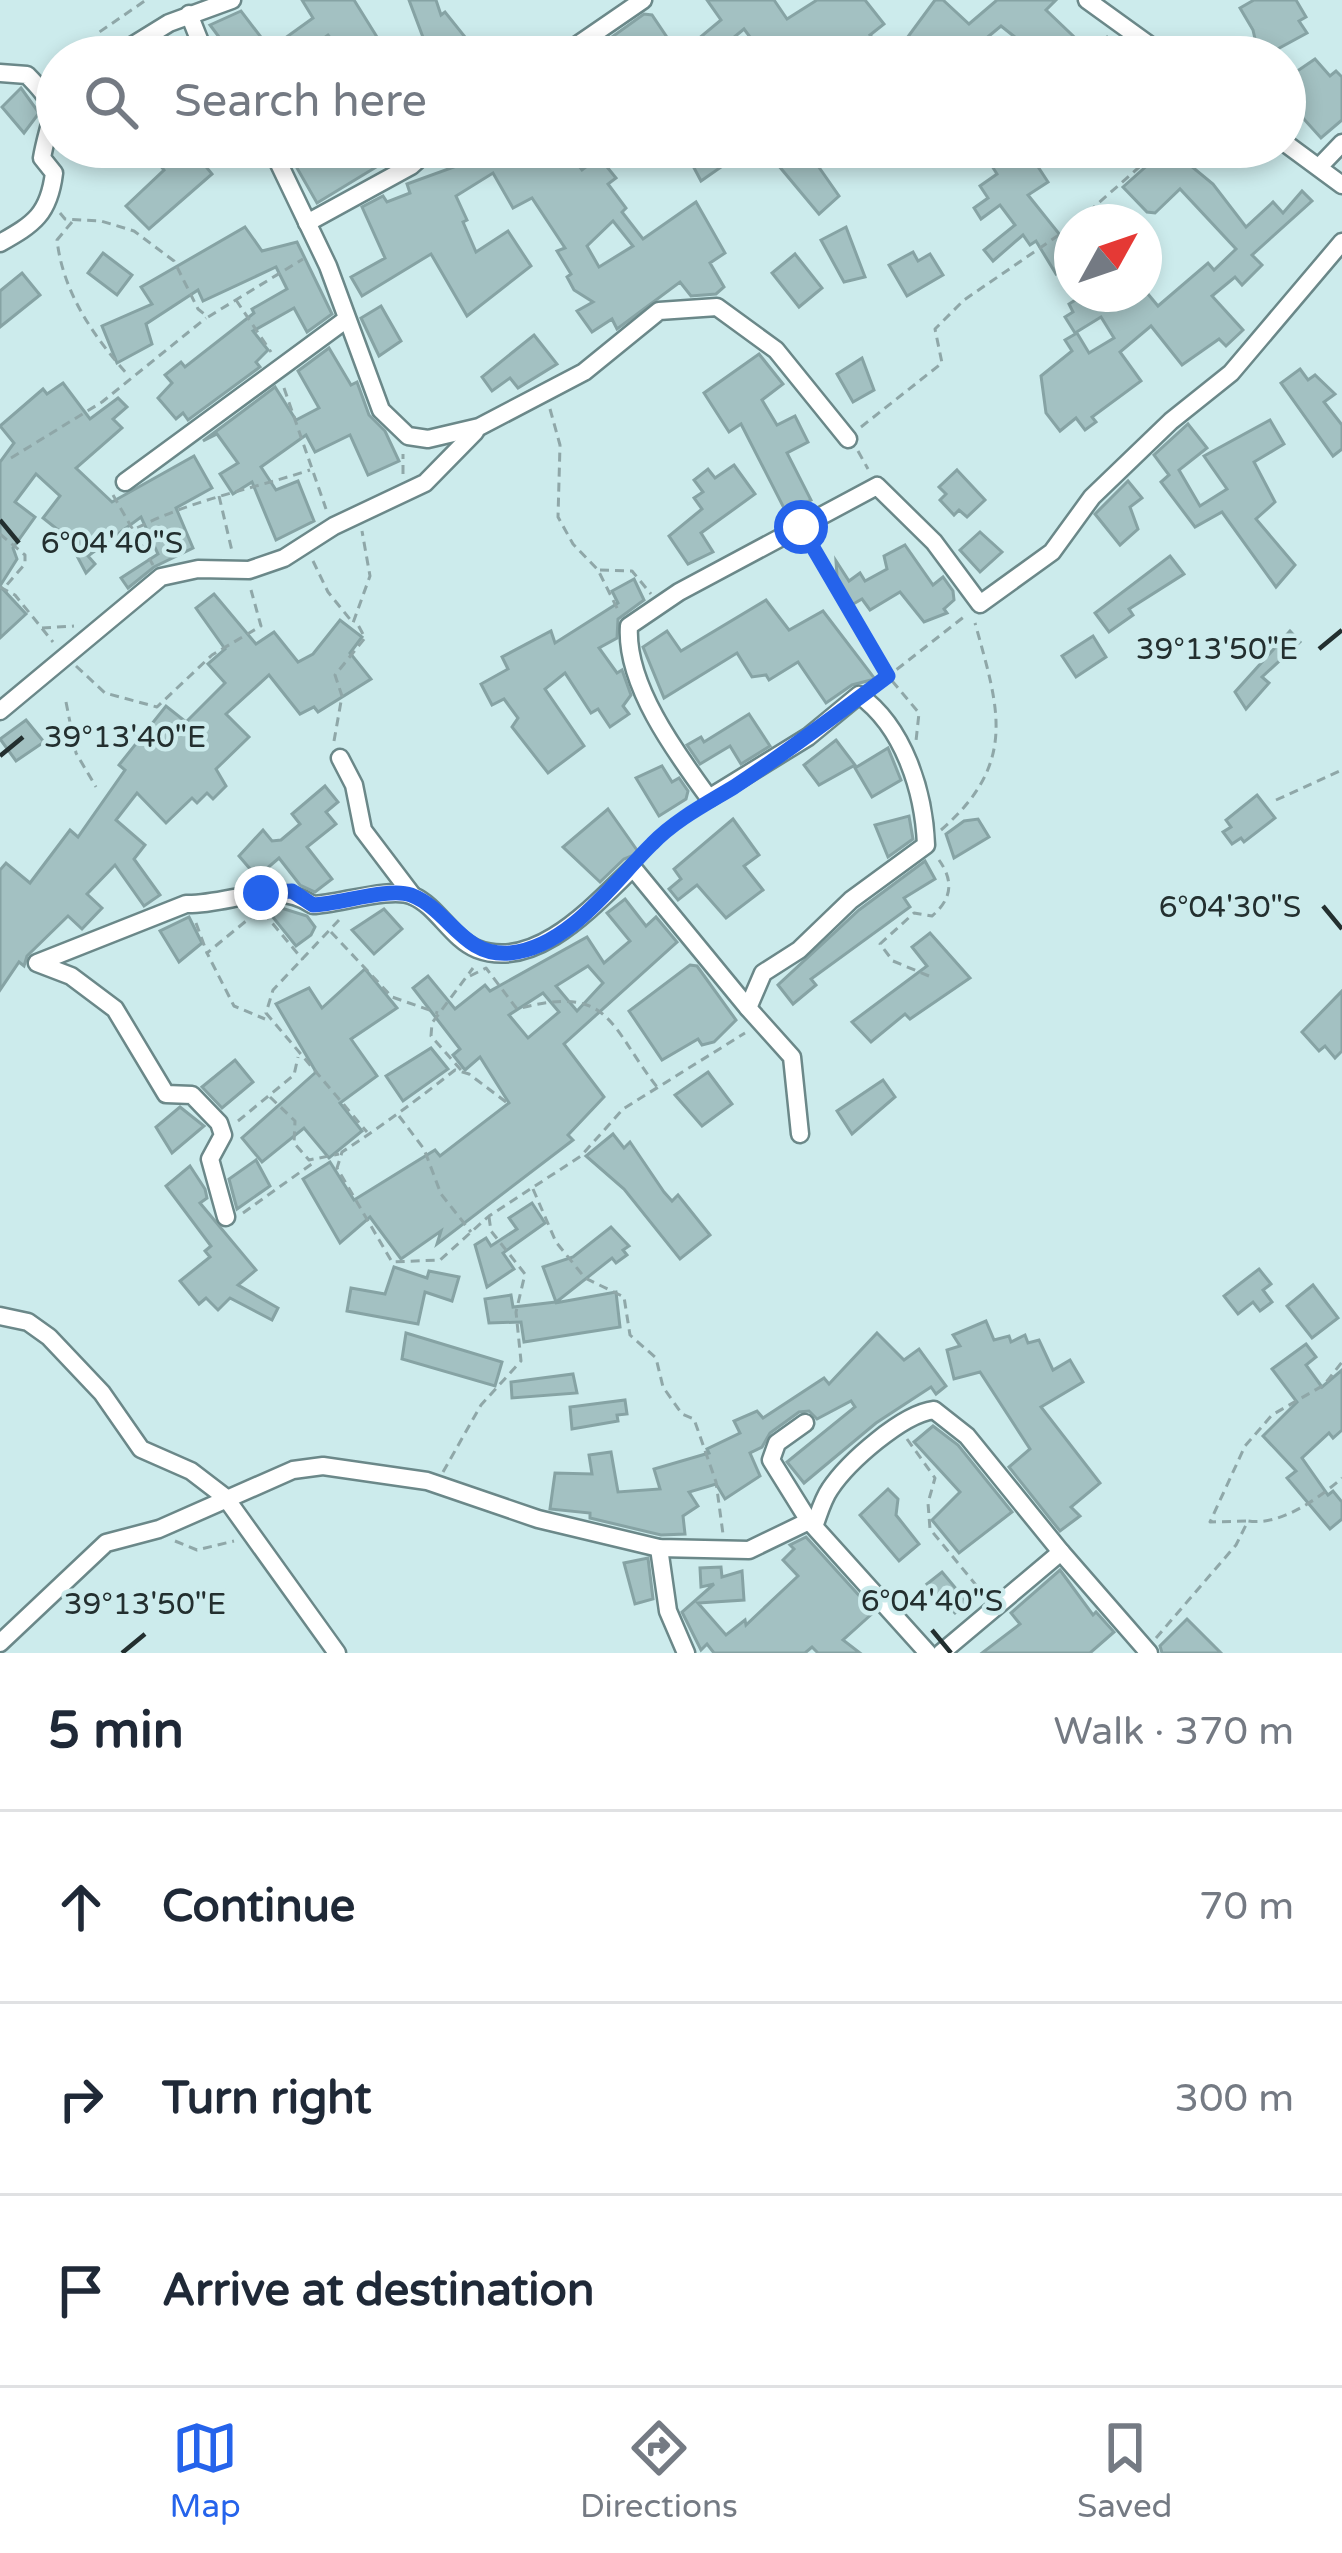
<!DOCTYPE html>
<html lang="en">
<head>
<meta charset="utf-8">
<style>
	:root { --surface:#fff; --page:#f6f6f7; --text:#1f2937; --muted:#747a83; --line:#e0e1e3; --accent:#2563eb }
	body { margin:0; font-family:"Varela Round",sans-serif; background:var(--page); color:var(--text) }
	.compass { position:absolute; left:1054px; top:204px; width:108px; height:108px; border-radius:50%; background:var(--surface); box-shadow:0 6px 18px #0003; rotate:50deg }
	.stop { position:absolute; width:36px; height:36px; margin:-27px; border:9px solid #2563eb; border-radius:50%; background:#fff }
	.stop.end { background:#2563eb; border-color:#fff; box-shadow:0 3px 12px #0008 }
	.list { margin:0; padding:0; list-style:none }
	h2 { display:flex; justify-content:space-between; align-items:center; height:156px; margin:0; padding:0 48px; font-size:51px }
	h2 small { font-size:39px; font-weight:400; color:var(--muted) }
	.list li { display:grid; grid-template-columns:78px 1fr auto; gap:36px; align-items:center; box-sizing:border-box; height:192px; padding:0 48px; border-top:3px solid var(--line) }
	.list b { display:block; font-size:45px; white-space:nowrap }
	.list em { font-size:39px; font-style:normal; color:var(--muted) }
	.icon { flex:none; width:66px; height:66px; fill:none; stroke:currentColor; stroke-width:2; stroke-linecap:round; stroke-linejoin:round }
	.map { position:relative; flex:none; width:1342px; height:1653px; overflow:hidden }
	.search { position:absolute; background:var(--surface); box-shadow:0 6px 18px #0003; left:36px; right:36px; top:36px; height:132px; display:flex; align-items:center; gap:30px; box-sizing:border-box; padding:0 42px; border-radius:66px; color:var(--muted); font-size:45px }
	.sheet { height:732px; background:var(--surface) }
	nav { display:flex; justify-content:space-around; align-items:center; box-sizing:border-box; height:168px; border-top:3px solid var(--line); background:var(--surface); font-size:33px; color:var(--muted) }
	nav a { display:grid; justify-items:center; gap:6px }
	nav .on { color:var(--accent) }
	.map>svg:first-child { display:block }
	.building { fill:#a3c1c2; stroke:#86a3a4; stroke-width:3; fill-rule:evenodd }
	.lines { fill:none; stroke-linecap:round; stroke-linejoin:round }
	.street-casing { stroke:#6b8889; stroke-width:21 }
	.path { stroke:#8fa7a8; stroke-width:3; stroke-dasharray:9 6; stroke-linecap:butt }
	.street { stroke:#fff; stroke-width:16 }
	.route { stroke:#2563eb; stroke-width:15 }
	.ticks { fill:none; stroke:#232f2f; stroke-width:4.5 }
	.ticks-label { font-size:30px; text-anchor:middle; fill:#232f2f; stroke:#ccebec; stroke-width:9; stroke-linejoin:round; paint-order:stroke }
</style>
</head>
<body>
<div class="map">
<svg width="1342" height="1653" viewBox="0 0 1342 1653">
	<rect width="100%" height="100%" fill="#ccebec"/>
	<g class="building">
		<path d="M302,0H354L377,37L346,57L328,35L298,57H234L210,25L241,11L270,49L313,18Z"/>
		<path d="M409,0H436L441,15L445,12L481,57H459L454,47L441,57H386L424,40Z"/>
		<path d="M707,0H774L787,19L817,0H865L884,24L870,35L890,57H765L744,29L710,57H584L644,14L652,15L679,55L721,20Z"/>
		<path d="M935,0H943L969,24L997,0H1056L1046,10L1090,52L1107,37L1126,57H1040L1001,26L978,45L988,57H893Z"/>
		<path d="M1254,0H1296L1306,17L1299,21L1307,33L1274,51L1279,57H1252L1244,49L1255,39L1253,30L1240,8Z"/>
		<path d="M1315,59L1330,76L1336,71L1342,77V120L1321,138L1303,118L1296,124L1285,113V64L1293,74Z"/>
		<path d="M21,88L39,113L24,133L2,107Z"/>
		<path d="M145,147H190L212,174L149,229L126,206L164,170Z"/>
		<path d="M285,147H409L317,203Z"/>
		<path d="M444,147H517L523,159L544,147H565L582,170L599,157L616,178L608,184L626,208L622,212L643,239L696,202L725,253L710,263L724,287L716,294L691,296L680,282L617,329L612,319L592,332L577,311L593,302L574,290L567,277L571,274L557,251L565,248L532,198L513,208L493,173L456,196L467,220L463,222L476,252L508,231L531,266L467,316L431,254L362,296L351,277L385,258L362,207L383,196L387,202L410,193L407,184L454,167ZM613,221L633,246L599,267L587,246Z"/>
		<path d="M683,147H711L724,165L701,181Z"/>
		<path d="M763,147H834L816,163L839,196L819,214Z"/>
		<path d="M980,147H1025L1048,182L1028,195L1064,240L1072,235V264L1056,274L1036,241L1030,245L1023,235L993,261L984,250L1015,225L1000,205L981,219L974,208L988,198L980,186L997,174Z"/>
		<path d="M1168,147L1213,184L1246,227L1273,202L1283,213L1302,191L1312,201L1252,255L1262,265L1242,285L1235,277L1212,296L1243,330L1226,346L1219,339L1182,365L1151,326L1120,352L1141,381L1092,417L1096,422L1085,430L1076,418L1060,431L1046,413L1041,376L1072,351L1065,340L1077,333L1089,353L1114,338L1101,317L1075,333L1065,317L1073,312L1069,304L1085,294H1107L1114,305L1127,294H1148L1158,306L1208,263L1214,270L1236,249L1180,189L1155,213L1147,212L1123,187Z"/>
		<path d="M245,227L262,251L297,242L332,314L307,332L294,308L253,331L268,350L256,362L260,367L188,420L183,413L176,419L158,398L172,383L165,375L181,362L185,367L254,313L252,309L287,289L276,267L203,301L198,290L146,324L152,344L117,363L102,326L152,304L141,287Z"/>
		<path d="M846,227L865,277L844,282L821,240Z"/>
		<path d="M913,252L918,261L930,254L943,275L907,296L889,265Z"/>
		<path d="M103,253L132,275L117,295L88,273Z"/>
		<path d="M795,254L822,288L799,307L772,273Z"/>
		<path d="M22,273L40,295L0,327V291Z"/>
		<path d="M381,306L401,341L379,356L361,318Z"/>
		<path d="M534,335L557,364L518,388L510,378L492,391L482,377Z"/>
		<path d="M329,348L351,385L357,382L369,415L385,431L399,461L368,475L350,435L315,452L306,435L261,467L276,490L298,481L314,521L276,540L252,482L233,494L220,474L238,463L217,434L203,441L275,387L296,420L319,408L298,371Z"/>
		<path d="M759,354L783,384L762,400L777,425L795,416L808,442L787,453L811,500L786,512L741,424L729,432L704,393Z"/>
		<path d="M862,358L874,390L853,402L837,374Z"/>
		<path d="M1300,369L1308,380L1315,375L1335,394L1324,402L1342,425V449L1333,456L1281,383Z"/>
		<path d="M63,383L90,419L118,398L127,407L113,419L122,428L76,468L112,502L194,456L212,488L176,508L193,548L154,567L128,588L121,578L158,554L141,517L88,556L95,564L86,573L67,537L43,518L60,496L36,474L15,502L35,517L13,548L17,559L0,586L26,614L0,638V462L14,443L0,426L43,389L47,394Z"/>
		<path d="M1270,420L1284,444L1254,462L1275,502L1256,519L1295,565L1276,587L1222,512L1195,527L1161,482L1169,475L1154,455L1188,424L1207,448L1179,470L1200,506L1227,489L1204,456Z"/>
		<path d="M734,465L755,494L701,533L713,552L688,564L669,536L702,509L694,498L703,492L694,480L708,469L715,478Z"/>
		<path d="M957,470L985,500L967,517L959,510L954,515L940,500L946,494L939,487Z"/>
		<path d="M1128,481L1142,498L1130,507L1138,529L1120,545L1095,514Z"/>
		<path d="M980,532L1002,552L980,572L960,550Z"/>
		<path d="M905,545L933,585L943,577L953,591L954,600L944,609L947,613L924,622L900,592L870,610L862,599L848,607L838,591L836,561L849,581L860,573L865,581L887,569L884,556Z"/>
		<path d="M1170,556L1184,574L1129,609L1133,615L1109,632L1095,613Z"/>
		<path d="M634,579L644,600L618,619L617,638L599,648L617,673L622,670L631,695L623,706L629,714L610,727L598,709L591,713L565,673L545,689L584,746L548,773L512,727L518,718L504,699L492,705L481,684L508,669L502,657L551,631L555,643L618,603L612,591Z"/>
		<path d="M214,594L256,644L274,632L298,662L313,654L340,620L362,637L350,653L371,679L318,712L314,707L300,714L269,675L226,714L249,737L216,769L226,786L213,799L207,793L197,803L192,798L166,823L137,793L116,820L145,845L134,859L160,895L144,906L115,865L87,894L102,908L82,929L68,916L27,956L24,966L19,962L0,990V870L6,863L30,883L70,830L78,837L125,770L119,765L166,706L186,722L225,683L208,664L225,649L196,608Z"/>
		<path d="M766,600L789,630L823,611L875,679L852,685L826,703L798,662L769,680L766,675L752,677L737,653L664,698L643,647L667,631L681,651Z"/>
		<path d="M1290,631L1300,642L1262,677L1269,683L1246,709L1235,692Z"/>
		<path d="M1093,636L1106,657L1076,677L1062,656Z"/>
		<path d="M749,714L770,746L741,764L730,746L700,764L687,745L701,737L704,742Z"/>
		<path d="M26,720L44,742L16,761L0,739Z"/>
		<path d="M836,740L855,765L819,785L804,765Z"/>
		<path d="M888,748L901,780L872,797L855,768Z"/>
		<path d="M662,766L672,782L679,778L688,791L686,799L659,816L636,778Z"/>
		<path d="M325,786L338,802L326,812L336,824L307,847L332,879L315,892L300,885L279,858L257,877L239,856L263,830L272,841L281,840L300,824L292,814Z"/>
		<path d="M1257,795L1275,818L1244,842L1241,838L1232,844L1223,832L1231,827L1226,820Z"/>
		<path d="M608,809L639,853L624,859L600,882L563,847Z"/>
		<path d="M909,816L913,839L888,857L875,825Z"/>
		<path d="M733,819L759,855L744,866L763,890L726,918L697,885L678,900L669,889L681,879L674,869Z"/>
		<path d="M978,819L989,837L954,858L946,834L964,821Z"/>
		<path d="M925,861L935,879L904,898L910,907L811,979L816,985L793,1004L778,985L859,910Z"/>
		<path d="M625,899L646,926L656,917L677,942L564,1044L604,1097L568,1135L573,1140L437,1244L441,1231L401,1259L370,1217L340,1243L303,1179L330,1162L354,1200L435,1150L440,1156L509,1103L480,1057L465,1070L453,1055L460,1049L413,988L428,976L455,1009L485,985L490,991L587,937L604,963L630,941L607,913ZM588,966L603,983L577,1011L556,986ZM543,993L559,1012L528,1038L509,1015Z"/>
		<path d="M275,906L307,916L315,927L311,935L296,946L268,911Z"/>
		<path d="M384,909L402,929L374,954L352,930Z"/>
		<path d="M189,917L202,943L179,962L160,931Z"/>
		<path d="M930,933L970,978L910,1019L905,1014L871,1042L852,1022L927,966L912,947Z"/>
		<path d="M690,965L697,966L736,1020L714,1042L702,1045L698,1039L662,1060L629,1011Z"/>
		<path d="M365,969L397,1008L351,1039L377,1076L340,1103L362,1131L329,1158L304,1128L262,1162L242,1138L316,1072L276,1004L309,988L322,1008Z"/>
		<path d="M1342,991V1051L1335,1058L1325,1046L1319,1051L1302,1032Z"/>
		<path d="M431,1048L448,1069L403,1101L386,1076Z"/>
		<path d="M235,1060L253,1082L222,1108L202,1087Z"/>
		<path d="M708,1072L732,1104L702,1126L675,1095Z"/>
		<path d="M883,1080L895,1097L852,1134L837,1111Z"/>
		<path d="M180,1107L204,1126L172,1153L156,1127Z"/>
		<path d="M613,1134L624,1148L630,1142L664,1192L672,1201L678,1195L710,1235L680,1259L624,1189L586,1156Z"/>
		<path d="M256,1160L270,1186L237,1209L229,1179Z"/>
		<path d="M190,1166L205,1189L207,1198L200,1203L256,1270L238,1285L278,1308L272,1320L230,1298L218,1310L206,1298L199,1304L180,1281L210,1257L205,1251L211,1246L166,1186Z"/>
		<path d="M532,1203L545,1223L503,1253L514,1269L487,1287L475,1245L486,1238L491,1246L517,1229L509,1218Z"/>
		<path d="M611,1227L629,1246L623,1250L627,1255L616,1263L612,1258L555,1303L616,1292L620,1327L524,1342L521,1322L489,1323L485,1299L511,1295L513,1307L556,1302L543,1267L573,1257Z"/>
		<path d="M394,1267L427,1278L429,1271L459,1277L452,1301L425,1292L418,1324L347,1311L351,1288L385,1294Z"/>
		<path d="M1259,1269L1271,1284L1263,1290L1272,1302L1260,1311L1253,1302L1238,1314L1224,1296Z"/>
		<path d="M1313,1285L1338,1318L1312,1338L1287,1306Z"/>
		<path d="M986,1321L994,1340L1009,1336L1011,1342L1025,1335L1028,1343L1039,1340L1053,1370L1070,1360L1083,1382L1041,1407L1100,1483L1071,1507L1080,1516L1060,1531L1009,1467L1030,1449L980,1372L954,1379L947,1350L960,1346L953,1335Z"/>
		<path d="M406,1333L502,1362L495,1386L402,1359Z"/>
		<path d="M877,1333L904,1360L919,1349L946,1386L936,1394L931,1387L876,1423L804,1483L787,1462L855,1407L851,1401L817,1419L809,1411L799,1412L770,1433L762,1447L750,1453L760,1476L725,1499L716,1484L689,1492L698,1506L683,1516L685,1534L661,1535L590,1518V1513L550,1509L555,1473L592,1474L589,1455L611,1452L618,1492L660,1489L654,1469L709,1453L707,1449L740,1433L734,1421L757,1411L763,1418L824,1378L829,1384Z"/>
		<path d="M1306,1344L1316,1357L1306,1365L1322,1387L1342,1370V1430L1333,1438L1329,1433L1302,1458L1328,1495L1333,1491L1342,1502V1519L1330,1529L1287,1478L1296,1471L1263,1436L1297,1402L1272,1369Z"/>
		<path d="M573,1374L577,1393L512,1398L511,1382Z"/>
		<path d="M625,1400L627,1414L617,1415L618,1421L572,1429L570,1407Z"/>
		<path d="M933,1426L958,1445L1012,1512L959,1553L932,1520L960,1492L914,1442Z"/>
		<path d="M888,1489L898,1499L896,1515L919,1544L899,1561L860,1515Z"/>
		<path d="M806,1537L874,1612L843,1640L860,1653H818L812,1647L805,1653H714L707,1644L701,1650L682,1612L714,1584L701,1587L700,1568L721,1567L722,1577L742,1571L744,1600L698,1603L726,1635L745,1620L746,1625L798,1576L783,1560L794,1549L790,1545Z"/>
		<path d="M648,1558L653,1599L635,1604L624,1563Z"/>
		<path d="M1060,1570L1093,1615L1096,1612L1114,1632L1090,1653H982L1020,1624L1011,1613Z"/>
		<path d="M942,1572L968,1603L955,1613L927,1584Z"/>
		<path d="M1187,1619L1221,1653H1162L1160,1646Z"/>
	</g>
	<g class="lines">
		<defs>
			<g id="street">
				<path d="M1087,0L1166,57"/>
				<path d="M189,14L206,57"/>
				<path d="M114,57L169,23L232,0"/>
				<path d="M560,57L643,0"/>
				<path d="M0,73L27,75C64,112 50,112 42,158L54,173C49,214 34,224 0,243"/>
				<path d="M1285,143L1342,185"/>
				<path d="M271,147L328,266L381,410L408,436L428,439L479,427L584,372L659,311L717,307L776,350L848,439"/>
				<path d="M1319,167L1342,143"/>
				<path d="M307,223L411,166L432,147"/>
				<path d="M125,482L344,321"/>
				<path d="M0,711L161,577L198,569L249,570L284,558L334,526L425,483L475,432"/>
				<path d="M340,758L354,785L363,830L413,896"/>
				<path d="M748,1008L792,1057L800,1134"/>
				<path d="M226,1217L210,1159L223,1135L219,1123L192,1095L166,1094L115,1009L71,976L37,963L186,904C231,905 273,878 313,905C339,904 392,886 413,896C437,906 452,939 477,949C536,972 595,904 633,868L748,1008L763,973L799,950L851,900L926,845C924,792 904,727 859,695L808,737L709,798C676,753 625,684 629,626L679,592L877,486L934,542L980,604L1052,552L1092,497L1171,421L1231,373L1342,242"/>
				<path d="M0,1316L28,1322L49,1337L102,1393L141,1449L191,1471L225,1497L337,1653"/>
				<path d="M805,1423L777,1443L771,1460L809,1521"/>
				<path d="M815,1524C819,1513 823,1499 830,1489C848,1462 902,1414 934,1410L967,1436L1061,1552"/>
				<path d="M659,1548L668,1611L686,1653"/>
				<path d="M0,1643L106,1543L159,1529L293,1470L323,1466L427,1481L538,1519L659,1548L749,1550L809,1521L928,1653"/>
				<path d="M941,1653L1061,1552L1149,1653"/>
			</g>
		</defs>
		<use href="#street" class="street-casing"/>
		<g class="path">
			<path d="M99,46L98,33L146,0"/>
			<path d="M1242,147L1271,154"/>
			<path d="M60,213L65,219L101,221L134,231L174,261L198,309L208,317L303,259"/>
			<path d="M72,222L57,240C63,293 94,337 128,375"/>
			<path d="M1077,222L1162,147"/>
			<path d="M236,300L271,352"/>
			<path d="M284,388L326,509"/>
			<path d="M550,409L560,445L558,517L573,544L598,570L619,612"/>
			<path d="M861,427L942,363L935,329L964,300L1072,226"/>
			<path d="M858,451L868,469"/>
			<path d="M11,458L102,402L206,318"/>
			<path d="M403,474V454"/>
			<path d="M113,495L133,530C190,500 249,490 310,470"/>
			<path d="M219,496L232,551"/>
			<path d="M134,532L153,565"/>
			<path d="M0,534L25,555V564L5,587"/>
			<path d="M808,539L888,676L919,713L916,741"/>
			<path d="M313,561L328,592L353,623L370,576L362,531"/>
			<path d="M600,570L632,571L651,594"/>
			<path d="M0,587L15,595L53,642"/>
			<path d="M42,628L74,626"/>
			<path d="M76,666L105,693L157,707L212,655L261,626L251,590"/>
			<path d="M873,688L965,616"/>
			<path d="M66,702L76,753L96,787"/>
			<path d="M334,741L342,696L335,675L365,638L357,623"/>
			<path d="M1276,800L1342,770"/>
			<path d="M941,830C1018,763 999,709 975,623"/>
			<path d="M643,855L695,812"/>
			<path d="M257,912L207,953L234,1006L265,1019"/>
			<path d="M263,912L303,960"/>
			<path d="M339,920L273,990L266,1013L367,1132"/>
			<path d="M196,923L207,953"/>
			<path d="M331,932L392,997L438,1013"/>
			<path d="M470,976L486,968L517,1009C611,984 608,1024 657,1087"/>
			<path d="M929,976L893,961L880,944L914,913L932,916C952,899 954,881 939,860"/>
			<path d="M461,1070L431,1036L432,1023L473,968"/>
			<path d="M270,1097L295,1121L294,1143L309,1160L339,1154"/>
			<path d="M506,1102L469,1074L455,1070C417,1100 382,1126 342,1152L337,1168L392,1262L440,1260L489,1216L581,1156L623,1109L745,1033"/>
			<path d="M399,1116L424,1149L441,1194L471,1232"/>
			<path d="M238,1121L294,1075L298,1057"/>
			<path d="M533,1189L556,1242L585,1278L624,1297L630,1335L656,1358L663,1387L682,1414L694,1419L716,1482L723,1534"/>
			<path d="M243,1213L313,1163"/>
			<path d="M907,1439L935,1478L928,1503L930,1529L985,1596"/>
			<path d="M443,1472L481,1405L521,1361L516,1312L525,1274L491,1231L489,1217"/>
			<path d="M1246,1521L1210,1522L1245,1446L1272,1415L1324,1385L1342,1362"/>
			<path d="M175,1541L197,1550L234,1541"/>
			<path d="M1156,1638L1236,1545L1248,1521C1280,1526 1318,1499 1342,1478"/>
		</g>
		<use href="#street" class="street"/>
	</g>
	<g class="lines">
		<path class="route" d="M261,893L292,891L313,905C340,904 389,887 411,895C450,910 462,957 510,953C570,947 614,881 652,844C675,820 706,804 734,787C787,752 839,713 888,676L801,527"/>
	</g>
	<path class="ticks" d="M0,520L19,543M1319,649L1342,630M0,756L23,737M1323,906L1342,929M932,1630L951,1653M122,1653L145,1634"/>
	<g class="ticks-label">
		<text x="112" y="553">6°04'40"S</text>
		<text x="1217" y="659">39°13'50"E</text>
		<text x="125" y="747">39°13'40"E</text>
		<text x="1230" y="917">6°04'30"S</text>
		<text x="932" y="1611">6°04'40"S</text>
		<text x="145" y="1614">39°13'50"E</text>
	</g>
</svg>
<svg class="compass" viewBox="-18 -18 36 36"><path d="M0-13l5 13h-10z" fill="#e53935"/><path d="M0 13l5-13h-10z" fill="#747a83"/></svg>
<div class="stop" style="left:801px;top:527px"></div>
<div class="stop end" style="left:261px;top:893px"></div>
<div class="search"><svg class="icon" aria-label="search" viewBox="0 0 24 24"><circle cx="10" cy="10" r="6"/><path d="M15 15l6 6"/></svg>Search here</div>
</div>
<section class="sheet">
<h2>5 min<small>Walk · 370 m</small></h2>
<ul class="list">
<li><svg class="icon" aria-label="ahead" viewBox="0 0 24 24"><path d="M12 20V5M6 11l6-6 6 6"/></svg><div><b>Continue</b></div><em>70 m</em></li>
<li><svg class="icon" aria-label="right" viewBox="0 0 24 24"><path d="M7 20v-9h11M14 6l5 5-5 5"/></svg><div><b>Turn right</b></div><em>300 m</em></li>
<li><svg class="icon" aria-label="arrive" viewBox="0 0 24 24"><path d="M6 21V4h12l-3 4 3 4H6"/></svg><div><b>Arrive at destination</b></div></li>
</ul>
</section>
<nav>
<a class="on"><svg class="icon" aria-label="map" viewBox="0 0 24 24"><path d="M3 6l6-2 6 2 6-2v14l-6 2-6-2-6 2zM9 4v14M15 6v14"/></svg>Map</a>
<a><svg class="icon" aria-label="directions" viewBox="0 0 24 24"><path d="M12 3l9 9-9 9-9-9zM9 14v-3h6M13 9l2 2-2 2"/></svg>Directions</a>
<a><svg class="icon" aria-label="saved" viewBox="0 0 24 24"><path d="M7 4h10v16l-5-4-5 4z"/></svg>Saved</a>
</nav>
</body>
</html>
